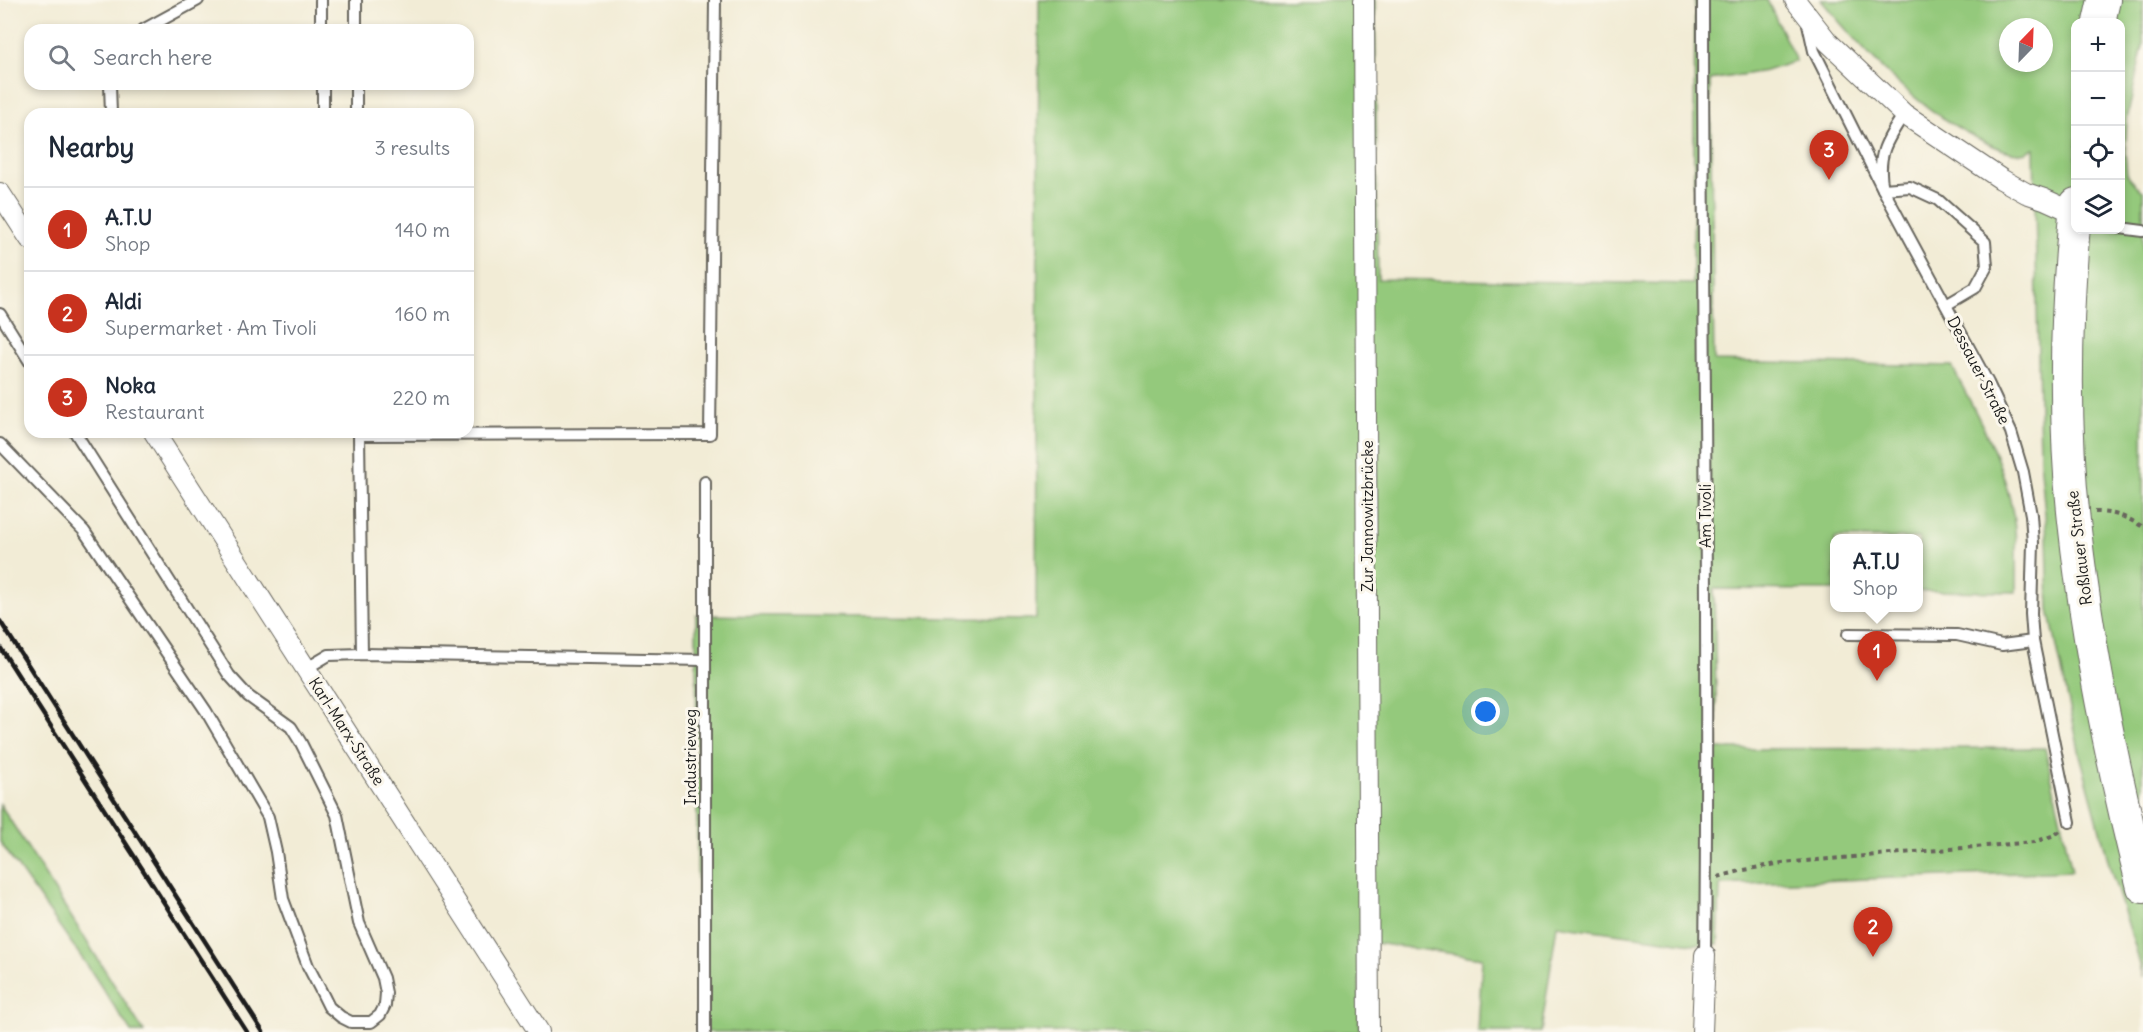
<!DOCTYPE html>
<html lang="en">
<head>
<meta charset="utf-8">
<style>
	:root { --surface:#fff; --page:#f6f6f7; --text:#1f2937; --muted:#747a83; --line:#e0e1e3; --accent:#c8321e }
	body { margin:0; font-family:Delius,sans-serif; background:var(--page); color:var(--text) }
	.controls { position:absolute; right:18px; top:18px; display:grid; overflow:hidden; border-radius:12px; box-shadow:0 3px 9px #0003 }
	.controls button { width:54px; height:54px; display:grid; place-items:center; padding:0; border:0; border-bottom:2px solid var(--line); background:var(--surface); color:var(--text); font:30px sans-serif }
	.compass { position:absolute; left:1999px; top:18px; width:54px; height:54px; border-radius:50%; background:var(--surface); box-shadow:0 3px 9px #0003; rotate:23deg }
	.you { position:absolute; left:1486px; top:712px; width:21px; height:21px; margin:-15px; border:4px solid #fff; border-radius:50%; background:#1a73e8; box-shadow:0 0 0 9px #1a73e833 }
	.badge { display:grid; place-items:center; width:39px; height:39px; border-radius:50%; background:var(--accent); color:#fff; font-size:20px; font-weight:700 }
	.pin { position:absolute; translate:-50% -50px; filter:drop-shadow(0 2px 3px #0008) }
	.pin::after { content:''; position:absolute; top:32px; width:21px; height:18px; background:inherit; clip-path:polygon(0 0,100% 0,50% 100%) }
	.popup { position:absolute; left:1830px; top:534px; width:93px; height:78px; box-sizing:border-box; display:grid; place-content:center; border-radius:12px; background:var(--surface); filter:drop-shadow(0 2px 4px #0005); font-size:20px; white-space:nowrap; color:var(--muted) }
	.popup b { font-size:22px; color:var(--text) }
	.popup::after { content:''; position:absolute; left:50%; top:100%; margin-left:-12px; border:12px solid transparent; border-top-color:var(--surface) }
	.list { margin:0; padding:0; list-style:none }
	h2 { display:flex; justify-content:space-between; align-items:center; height:78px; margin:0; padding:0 24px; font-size:26px }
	h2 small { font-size:20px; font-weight:400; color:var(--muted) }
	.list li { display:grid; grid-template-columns:39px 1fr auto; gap:18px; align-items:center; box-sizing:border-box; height:84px; padding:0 24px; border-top:2px solid var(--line) }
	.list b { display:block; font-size:22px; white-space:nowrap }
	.list p { margin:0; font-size:20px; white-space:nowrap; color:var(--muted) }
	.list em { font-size:20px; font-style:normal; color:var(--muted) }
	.icon { flex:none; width:33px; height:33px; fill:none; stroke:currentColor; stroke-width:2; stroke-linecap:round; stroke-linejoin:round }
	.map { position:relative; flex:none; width:2143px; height:1032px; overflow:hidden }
	.search { position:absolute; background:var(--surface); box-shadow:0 3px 9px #0003; left:24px; top:24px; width:450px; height:66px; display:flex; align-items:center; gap:15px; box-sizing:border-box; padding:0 21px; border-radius:18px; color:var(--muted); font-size:22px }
	.panel { position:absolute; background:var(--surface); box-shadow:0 3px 9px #0003; left:24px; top:108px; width:450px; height:330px; border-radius:18px }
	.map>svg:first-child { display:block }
	.green { fill:#94c97b; stroke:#58724c; stroke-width:1.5; fill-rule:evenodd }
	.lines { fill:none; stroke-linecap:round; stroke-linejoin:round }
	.service-casing { stroke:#67655d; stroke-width:14 }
	.minor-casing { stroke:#67655d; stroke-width:22 }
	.primary-casing { stroke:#67655d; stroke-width:34 }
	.path { stroke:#67655d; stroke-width:4; stroke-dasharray:4.5 4.5; stroke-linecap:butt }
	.service { stroke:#fff; stroke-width:10 }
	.minor { stroke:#fff; stroke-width:20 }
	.primary { stroke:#fff; stroke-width:32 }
	.rail { stroke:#1c1c1c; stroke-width:4.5 }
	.labels { text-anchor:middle; stroke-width:6; stroke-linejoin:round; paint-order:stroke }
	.street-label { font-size:16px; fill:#1c1c1c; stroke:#fbf7ec }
</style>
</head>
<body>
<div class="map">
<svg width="2143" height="1032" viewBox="0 0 2143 1032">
	<rect width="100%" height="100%" fill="#fbf7ec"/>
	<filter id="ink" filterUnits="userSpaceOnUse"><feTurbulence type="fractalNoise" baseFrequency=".0167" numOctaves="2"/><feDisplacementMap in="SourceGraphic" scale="12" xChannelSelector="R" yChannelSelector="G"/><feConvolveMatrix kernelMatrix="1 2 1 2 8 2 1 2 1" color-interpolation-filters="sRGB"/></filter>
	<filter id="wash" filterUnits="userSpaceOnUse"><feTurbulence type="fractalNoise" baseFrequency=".008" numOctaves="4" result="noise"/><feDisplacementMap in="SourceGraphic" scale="24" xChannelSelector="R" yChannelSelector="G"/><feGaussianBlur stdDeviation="1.35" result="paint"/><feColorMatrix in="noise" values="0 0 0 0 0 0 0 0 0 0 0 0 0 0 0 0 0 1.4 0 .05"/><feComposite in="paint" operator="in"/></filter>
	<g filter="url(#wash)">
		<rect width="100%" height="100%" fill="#f2ecd6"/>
		<g class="green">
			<path d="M1039,0H1375L1378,279L1693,284L1695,0H1767L1796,61L1766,71L1710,80L1714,361L1952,366C1973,408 1998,450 2009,496C2018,527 2016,560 2016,592L1919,591V538H1835V590L1714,589L1717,749L2045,748L2072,871L1720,885L1718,944H1693L1557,925L1541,1032H1478L1482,958L1360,941L1359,1032H698L696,615L1036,619Z"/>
			<path d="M1821,0H2143V45L2127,119L2125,153L2127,174L2136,186L2143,191V977L2135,946L2111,871L2080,755L2049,610L2047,536L2040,459L2034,148C2031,149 2029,151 2026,152C2014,156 1998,148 1987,143C1919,112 1868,57 1821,0ZM2076,22H2120V230H2076ZM2008,27H2044V63H2008Z"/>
			<path d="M0,804L144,1032H131L89,968L0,842Z"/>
		</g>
	</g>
	<g filter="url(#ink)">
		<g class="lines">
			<defs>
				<g id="service">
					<path d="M321,0V30"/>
					<path d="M356,0V30"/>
					<path d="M1703,0C1703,318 1709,637 1705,955"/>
					<path d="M1808,24L1814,51L1883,189L1910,187L1938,200L1985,242L1987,266L1975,288L1946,305"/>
					<path d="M143,30L198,0"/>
					<path d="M110,84L111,114"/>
					<path d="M323,84V114"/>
					<path d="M356,84V114"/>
					<path d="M1904,114C1886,141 1876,156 1883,189L1988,383L2011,432L2023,472L2031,515L2033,543L2031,614L2033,641L2070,822"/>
					<path d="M2120,228L2143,231"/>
					<path d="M0,314L30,362"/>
					<path d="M0,444L84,531L206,711L268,817L276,852L283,899L308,966L321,991L329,1007L341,1017L351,1022H371L380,1015L385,1005L386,993L383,978L359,923L337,815L301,743L291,727L248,696L229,675L75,432"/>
					<path d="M1848,634L1957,635L2002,645L2033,641"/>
					<path d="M362,654L359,435L710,434L715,0"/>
					<path d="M307,668L329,655L362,654L705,660"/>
					<path d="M705,1032V482"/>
				</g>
				<g id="minor">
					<path d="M1364,0L1369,1032"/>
					<path d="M1795,0L1828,42L1904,114L2001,179L2026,193L2044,199L2075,213"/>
					<path d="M0,193L30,239"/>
					<path d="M154,432L539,1032"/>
					<path d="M1702,1032L1705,955"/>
				</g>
				<g id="primary">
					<path d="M2099,22L2104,0"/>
					<path d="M2076,204C2066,306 2063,419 2074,521C2087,642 2113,769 2143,887"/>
				</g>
			</defs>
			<use href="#service" class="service-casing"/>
			<use href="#minor" class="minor-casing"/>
			<use href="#primary" class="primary-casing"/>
			<g class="path">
				<path d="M2095,512C2114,512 2127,517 2143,527"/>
				<path d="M1718,877L1744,870L1782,863L2034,842L2055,835L2060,831"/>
			</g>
			<use href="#service" class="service"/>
			<use href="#minor" class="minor"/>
			<use href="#primary" class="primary"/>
			<g class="rail">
				<path d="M0,621L263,1032"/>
				<path d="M0,647L247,1032"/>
			</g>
		</g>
	</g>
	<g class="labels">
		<g class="street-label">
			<text transform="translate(1979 370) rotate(63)" y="6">Dessauer Straße</text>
			<text transform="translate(1367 516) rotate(-90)" y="6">Zur Jannowitzbrücke</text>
			<text transform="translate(1705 516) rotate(-90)" y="6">Am Tivoli</text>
			<text transform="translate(2079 548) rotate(-97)" y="6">Roßlauer Straße</text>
			<text transform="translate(347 731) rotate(57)" y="6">Karl-Marx-Straße</text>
			<text transform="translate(690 757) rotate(-90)" y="6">Industrieweg</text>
		</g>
	</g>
</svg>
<div class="controls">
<button>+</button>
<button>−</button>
<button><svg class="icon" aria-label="locate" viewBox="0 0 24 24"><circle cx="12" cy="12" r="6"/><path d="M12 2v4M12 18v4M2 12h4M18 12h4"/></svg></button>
<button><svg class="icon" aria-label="layers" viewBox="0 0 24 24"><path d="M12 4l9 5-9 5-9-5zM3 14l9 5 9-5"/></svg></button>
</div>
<svg class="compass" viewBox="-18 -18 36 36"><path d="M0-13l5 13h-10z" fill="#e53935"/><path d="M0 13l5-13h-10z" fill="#747a83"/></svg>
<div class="you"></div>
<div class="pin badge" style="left:1877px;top:681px">1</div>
<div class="popup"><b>A.T.U</b>Shop</div>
<div class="pin badge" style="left:1873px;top:957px">2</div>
<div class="pin badge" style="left:1829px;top:180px">3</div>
<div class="search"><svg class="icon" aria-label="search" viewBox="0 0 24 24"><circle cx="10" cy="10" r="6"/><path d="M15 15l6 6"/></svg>Search here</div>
<section class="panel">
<h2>Nearby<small>3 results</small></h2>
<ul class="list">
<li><span class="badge">1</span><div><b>A.T.U</b><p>Shop</p></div><em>140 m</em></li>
<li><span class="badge">2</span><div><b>Aldi</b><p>Supermarket · Am Tivoli</p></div><em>160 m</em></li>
<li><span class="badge">3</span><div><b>Noka</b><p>Restaurant</p></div><em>220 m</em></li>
</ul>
</section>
</div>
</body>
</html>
